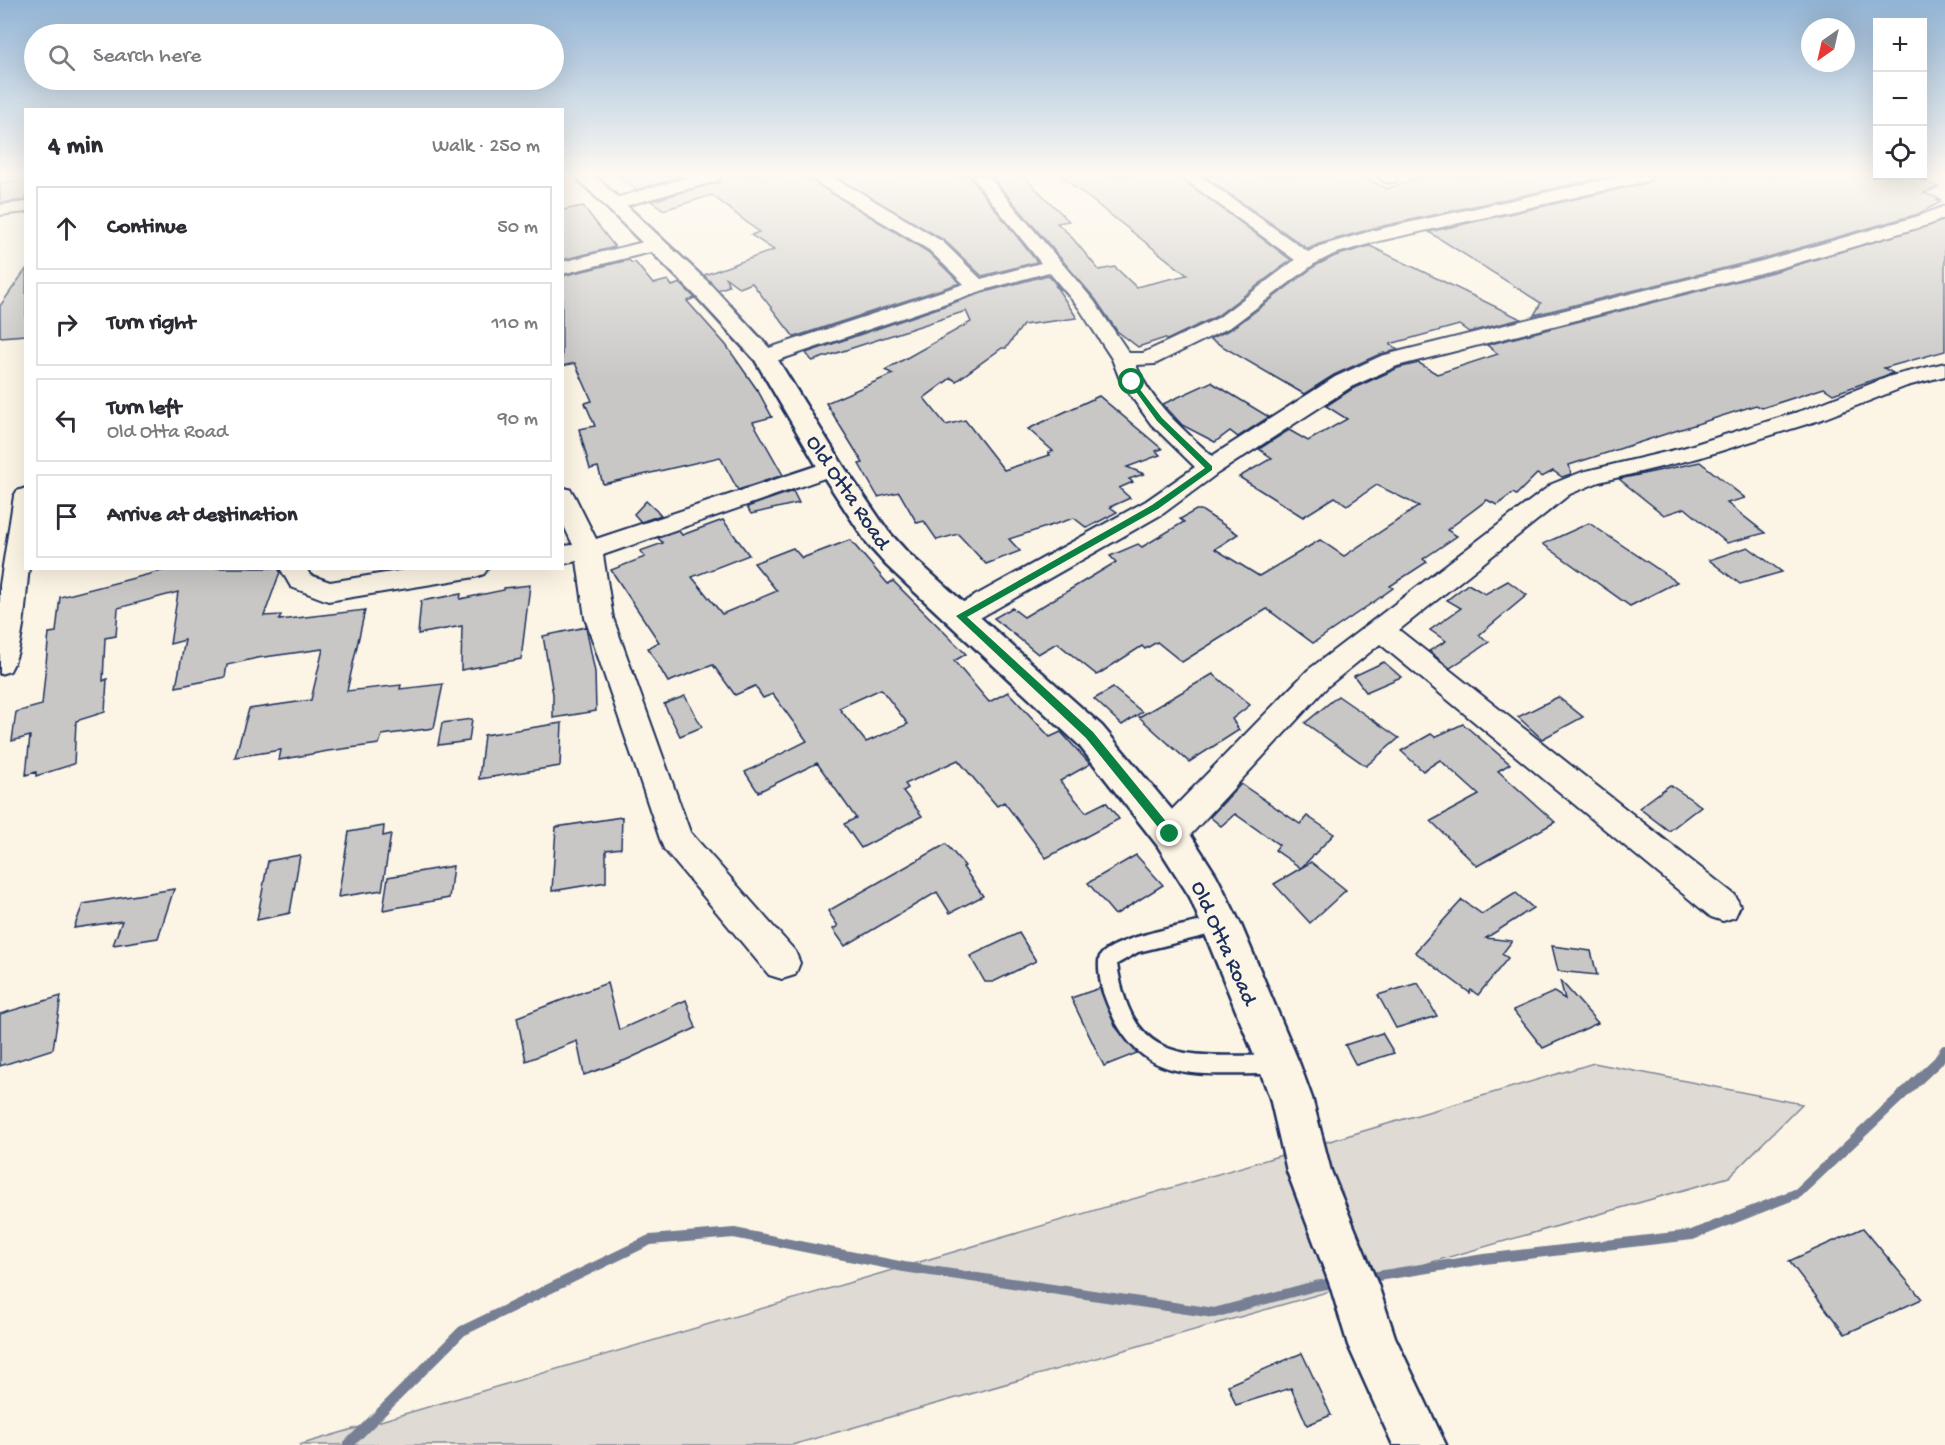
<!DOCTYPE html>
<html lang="en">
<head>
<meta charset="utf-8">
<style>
	:root { --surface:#fff; --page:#f7f7f7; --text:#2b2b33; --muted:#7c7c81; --line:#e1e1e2 }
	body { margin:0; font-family:"Gochi Hand",sans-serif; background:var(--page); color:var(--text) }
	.controls { position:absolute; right:18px; top:18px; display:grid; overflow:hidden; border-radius:0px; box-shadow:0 6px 24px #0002 }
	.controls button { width:54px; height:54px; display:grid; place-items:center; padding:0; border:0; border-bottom:2px solid var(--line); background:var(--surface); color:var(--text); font:30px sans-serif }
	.compass { position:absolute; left:1801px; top:18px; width:54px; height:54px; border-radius:50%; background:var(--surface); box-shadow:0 6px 24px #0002; rotate:214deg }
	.stop { position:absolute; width:18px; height:18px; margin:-14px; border:4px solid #0b8043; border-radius:50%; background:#fff }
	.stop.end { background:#0b8043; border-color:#fff; box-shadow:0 2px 6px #0008 }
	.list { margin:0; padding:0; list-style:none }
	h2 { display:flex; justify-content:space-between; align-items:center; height:78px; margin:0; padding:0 24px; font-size:26px }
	h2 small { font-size:20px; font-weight:400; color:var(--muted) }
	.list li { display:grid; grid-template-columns:39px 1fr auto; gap:18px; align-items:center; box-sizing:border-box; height:84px; margin:0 12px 12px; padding:0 12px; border:2px solid var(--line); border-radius:0px }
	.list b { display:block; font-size:22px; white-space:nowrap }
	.list p { margin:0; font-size:20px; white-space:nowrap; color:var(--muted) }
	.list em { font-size:20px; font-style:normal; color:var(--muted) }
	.icon { flex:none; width:33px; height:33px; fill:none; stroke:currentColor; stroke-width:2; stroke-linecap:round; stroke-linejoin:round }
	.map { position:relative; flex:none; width:1945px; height:1445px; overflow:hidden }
	.search { position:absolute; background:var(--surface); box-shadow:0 6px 24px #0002; left:24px; top:24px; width:540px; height:66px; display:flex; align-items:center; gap:15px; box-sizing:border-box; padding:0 21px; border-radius:33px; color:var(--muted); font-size:22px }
	.panel { position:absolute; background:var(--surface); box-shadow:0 6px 24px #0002; left:24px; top:108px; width:540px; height:462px; border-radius:0px }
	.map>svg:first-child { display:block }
	.green { fill:#dfdbd4; stroke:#7d8599; stroke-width:1.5 }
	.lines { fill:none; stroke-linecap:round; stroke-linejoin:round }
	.stream { stroke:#767f94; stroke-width:10 }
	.building { fill:#c8c7c6; stroke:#1b2f5e; stroke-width:1.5; fill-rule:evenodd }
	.lane-casing { stroke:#1b2f5e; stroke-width:5 }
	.street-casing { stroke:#1b2f5e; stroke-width:4 }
	.secondary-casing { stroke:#1b2f5e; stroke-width:5 }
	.lane { fill:#fcf5e5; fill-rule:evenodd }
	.street { fill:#fcf5e5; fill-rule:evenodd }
	.secondary { fill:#fcf5e5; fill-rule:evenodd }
	.route { fill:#0b8043 }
	.labels { text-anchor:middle; stroke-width:6; stroke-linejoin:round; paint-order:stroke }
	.street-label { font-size:22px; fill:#1b2f5e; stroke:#fcf5e5 }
</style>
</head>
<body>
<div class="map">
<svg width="1945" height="1445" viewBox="0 0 1945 1445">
	<rect width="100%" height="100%" fill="#fcf5e5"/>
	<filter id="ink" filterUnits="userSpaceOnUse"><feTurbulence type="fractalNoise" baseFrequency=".0167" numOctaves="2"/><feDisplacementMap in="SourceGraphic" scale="12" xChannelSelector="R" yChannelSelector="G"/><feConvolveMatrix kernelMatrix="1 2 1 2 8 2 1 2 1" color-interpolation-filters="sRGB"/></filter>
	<g filter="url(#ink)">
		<path class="green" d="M1594,1063L1802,1104L1729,1177L792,1445H299Z"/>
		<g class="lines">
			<g class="stream">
				<path d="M1365,1278L1484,1259L1692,1235L1798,1193L1938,1061L1945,1050"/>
				<path d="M348,1445L462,1331L650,1240L734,1233L904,1267L1214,1313L1315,1286L1339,1282"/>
			</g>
		</g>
		<g class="building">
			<path d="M618,176H684L636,190Z"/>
			<path d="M723,176H804L928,252L960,283L794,337L752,283L740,288L726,278L729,286L718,290L704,275L774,250L751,235L759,232L712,195L664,210L651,201L720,182Z"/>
			<path d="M834,176H969L1037,262L982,276L944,240Z"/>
			<path d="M991,176H1023L1069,221L1057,223L1069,234L1099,270L1115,267L1136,287L1187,275L1061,176H1178L1291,260L1217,316L1167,340L1165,338L1138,347L1117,331L1096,300Z"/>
			<path d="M1204,176H1361L1387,189L1423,176H1610L1374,228L1319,244L1308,249Z"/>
			<path d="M1656,176H1916V179L1938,187L1924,193L1940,199L1937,200L1941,202L1918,214L1761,259L1534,315L1541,303L1429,232L1646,183Z"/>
			<path d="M26,179V200L0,203V183Z"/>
			<path d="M583,206L615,247L562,260V210Z"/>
			<path d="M1943,221L1945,222V351L1884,368L1893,373L1833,394L1824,388L1762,408L1756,405L1569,465L1571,474L1562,477L1553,471L1542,477L1537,474L1516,495L1513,493L1497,505L1487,500L1447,530L1457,536L1423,559L1427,562L1390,586L1393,588L1375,601L1313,643L1267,609L1182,662L1157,642L1145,649L1142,646L1097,675L1057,643L1038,654L994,618L1012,608L1024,617L1116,562L1110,556L1138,544L1142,547L1184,522L1180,519L1196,510H1201L1238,534L1215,549L1259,576L1320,540L1344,556L1419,506L1377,485L1347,505L1335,497L1303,517L1239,477L1272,458L1259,449L1289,430L1308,441L1347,419L1326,406L1352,389L1398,368L1419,363L1437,374L1498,354L1487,345L1777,271Z"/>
			<path d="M1370,246L1521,319L1469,332L1459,325L1390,344L1398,350L1380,354L1334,375L1304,394L1210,339L1233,328L1315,266L1335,256Z"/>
			<path d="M629,260L632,263L635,262L653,284L668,280L672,286L680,283L695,298L687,301L726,345L758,391L772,417L753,422L783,475L738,490L720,457L603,484L598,467L590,469L579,429L595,426L585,403L592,401L575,363L562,366V276Z"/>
			<path d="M26,269V335L0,337V306Z"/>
			<path d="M1048,275L1061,290L1055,285L1077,318L1023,325L1006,348H1002L956,381L951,378L924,398L946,425L965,420L1004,470L1050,455L1048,453L1053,451L1028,429L1099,396L1162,449L1156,451L1160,455L1127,467L1144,474L1129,479L1133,482L1119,488L1130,498L1110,507L1117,512L1087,528L1074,518L1009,539L1020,551L986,564L958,534L937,540L924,521L917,523L899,492L878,497L859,464L863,463L826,403L893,374L885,370L971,322L966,311L812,361L806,353L985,292Z"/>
			<path d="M1211,382L1269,417L1238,437L1230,431L1215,442L1182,425L1163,404Z"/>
			<path d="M1700,462L1745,498L1727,503L1765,533L1727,543L1685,508L1664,515L1619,479Z"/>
			<path d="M793,491L799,503L751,514L747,507Z"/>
			<path d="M646,501L661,515L641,522L634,514Z"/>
			<path d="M723,520L749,555L692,577L722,614L777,591L754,563L793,548L802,558L850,540L888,584L893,581L966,654L954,661L989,702L1008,692L1050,737L1061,732L1090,764L1060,781L1086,812L1106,802L1119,819L1046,858L1004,802L997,806L958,760L905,784L908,788L903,791L922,816L861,848L844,824L856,818L817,763L758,792L745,772L807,741L773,694L763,698L755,686L735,695L713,665L668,682L648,648L659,642L611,570L645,557L640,551L663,543L658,538L679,531L682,535ZM881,689L908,724L866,742L839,708Z"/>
			<path d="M1589,523L1677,582L1630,606L1543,544Z"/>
			<path d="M1748,547L1782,572L1740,584L1709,560Z"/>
			<path d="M173,568H278L280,572L264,616L281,615L279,620L365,610L347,691L401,685L400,689L443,684L434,728L382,735L379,744L328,751L279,760L281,750L235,757L249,709L311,700L323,649L257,658L227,665L225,677L176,687L185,640L170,644L178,592L118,608L116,636L105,638L103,681L107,679L105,712L76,721L74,764L36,776V772L26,775L30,736L12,741L16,712L42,705L49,633L56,632L60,597Z"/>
			<path d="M1508,581L1527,595L1479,635L1489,642L1450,668L1429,651L1446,641L1430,630L1461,608L1447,600L1468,584L1485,594Z"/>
			<path d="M530,585L521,659L461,670L462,626L418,634L421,601L461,594L460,599L504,590V588Z"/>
			<path d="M586,627L595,672L596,711L553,718V694L543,636Z"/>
			<path d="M1384,662L1401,677L1366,692L1354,676Z"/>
			<path d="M1213,674L1250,705L1232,719L1239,730L1189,762L1139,717Z"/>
			<path d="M1113,688L1142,712L1122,725L1094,699Z"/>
			<path d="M685,696L702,727L680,736L664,704Z"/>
			<path d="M1338,696L1399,738L1366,766L1305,723Z"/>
			<path d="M1558,697L1583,717L1542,739L1518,717Z"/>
			<path d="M472,719L469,741L438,745L442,723Z"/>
			<path d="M562,723L560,766L479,779L484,735Z"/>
			<path d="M1463,724L1510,764L1498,771L1555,822L1477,866L1431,821L1479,795L1440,760L1423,771L1401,751L1431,734L1435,737Z"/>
			<path d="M1241,784L1300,824L1307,816L1334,834L1301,868L1275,850L1279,845L1235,814L1221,826L1210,817Z"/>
			<path d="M1670,785L1701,806L1669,831L1639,808Z"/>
			<path d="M622,817L621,848L606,850V882L552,891L556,827Z"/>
			<path d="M384,826L383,836L391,834L382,890L338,897L349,832Z"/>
			<path d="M946,844L965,866L963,867L983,896L950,913L937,892L845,946L833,929L838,926L828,911Z"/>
			<path d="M300,855L290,913L257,920L268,861Z"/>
			<path d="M1136,855L1163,885L1115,915L1088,883Z"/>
			<path d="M1311,862L1346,890L1310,923L1274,884Z"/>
			<path d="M453,866L449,898L383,910L388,877Z"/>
			<path d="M174,889L158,938L113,945L122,921L74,928L83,904Z"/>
			<path d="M1516,893L1533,908L1486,938L1512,941L1502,954L1508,958L1478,995L1471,990L1470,993L1415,952L1462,900L1482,914Z"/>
			<path d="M1019,933L1036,961L993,982H985L970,956Z"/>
			<path d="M1552,946L1591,951L1597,975L1558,971Z"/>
			<path d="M1560,980L1598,1023L1543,1048L1513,1010L1554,992L1565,999Z"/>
			<path d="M607,983L619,1030L686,1000L696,1028L626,1060L584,1075L577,1041L526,1061L517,1017Z"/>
			<path d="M1418,983L1437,1016L1396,1028L1378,995Z"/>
			<path d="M1100,988L1115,1026L1137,1053L1104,1066L1071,998Z"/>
			<path d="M61,996L53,1049L0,1066V1014Z"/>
			<path d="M1382,1033L1394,1053L1356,1065L1345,1045Z"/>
			<path d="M1863,1228L1922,1299L1845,1334L1789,1261Z"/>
			<path d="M1302,1353L1331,1415L1307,1425L1291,1388L1236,1405L1228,1385Z"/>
		</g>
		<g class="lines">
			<defs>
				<path id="lane" d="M1222,917L1228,920L1231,925L1228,930L1138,952L1117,964C1133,1070 1190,1054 1276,1056L1283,1058L1286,1065L1283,1072L1276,1074C1194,1073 1137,1088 1104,995C1101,988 1096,960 1101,955C1117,936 1196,923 1222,917Z"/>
				<g id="street">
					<path d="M693,176H721L719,180L614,209L608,208L605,204L608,200Z"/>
					<path d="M806,176H828L858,191L943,242L981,279L1041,263L971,176H988L1094,301L1129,353H1143L1218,318L1295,260L1180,176H1200L1308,252L1320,246L1375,230L1622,176H1654L1646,181L1379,241L1334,254L1314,264L1232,326L1155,364L1136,365C1151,403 1183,429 1212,456L1335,377L1381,356L1762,261L1919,216L1945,206V218L1931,224L1776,269L1397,366L1351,387L1218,473L1164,513L971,623L961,626L951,623L947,616L951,609L1146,501L1195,467L1151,424L1121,382L1112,359L1079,308L1049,272L984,290L773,362L765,363L757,362L754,357L757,352L964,284L929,250Z"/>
					<path d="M1379,176H1396L1397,178L1395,182C1388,183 1383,183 1379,176Z"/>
					<path d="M26,202V212L0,215V205Z"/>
					<path d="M656,239L663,241L665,245L663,249L562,274V262Z"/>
					<path d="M1945,363V376L1907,386L1820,420L1698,458L1599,482L1570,494L1399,630L1735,895L1740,906L1735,917L1723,921L1711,917L1380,644L1328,686L1182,844L1170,848L1158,844L1154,834L1158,824L1308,670L1552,484L1582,472L1683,448L1804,410L1891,376Z"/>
					<path d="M831,461L839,463L843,468L839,473L603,555L613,618L690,832L795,951L800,963L795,975L782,979L769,975L664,849L660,839L585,618L577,561L562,564V546L573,545L562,522V487L571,490L574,495L596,539Z"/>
					<path d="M26,488V568H29C25,598 25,646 10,671L0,674V585L14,496L17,491Z"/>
					<path d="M280,568H306L310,575L330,582L417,568H488L484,574L475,577L328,601L291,587Z"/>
				</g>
				<path id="secondary" d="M575,176H595L710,284L773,352L844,467L888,531L907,552L1102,726L1183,823L1216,875L1241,925L1300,1065L1312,1098L1331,1171L1378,1285L1395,1337L1446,1445H1393L1348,1345L1330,1285L1287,1171L1270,1098L1258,1065L1190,897L1157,845L1078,744L887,566L868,545L818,468L755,360L694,294Z"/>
			</defs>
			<use href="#lane" class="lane-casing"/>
			<use href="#street" class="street-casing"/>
			<use href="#secondary" class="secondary-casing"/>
			<use href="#lane" class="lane"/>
			<use href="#street" class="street"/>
			<use href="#secondary" class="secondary"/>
		</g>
	</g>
	<linearGradient id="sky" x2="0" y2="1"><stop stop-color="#92b4d5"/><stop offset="0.46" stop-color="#fefaf3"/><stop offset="1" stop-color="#fefaf3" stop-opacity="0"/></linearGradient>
	<rect width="1945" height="379" fill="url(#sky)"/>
	<path class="route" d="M1132,379L1162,418L1212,466V470L1158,509L967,617L1093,732L1173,830L1175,834L1170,838L1166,837L1086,738L956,616L1152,505L1205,468L1157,421L1129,382Z"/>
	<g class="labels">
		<g class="street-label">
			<text transform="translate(850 491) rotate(56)" y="8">Old Otta Road</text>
			<text transform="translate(1226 942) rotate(66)" y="8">Old Otta Road</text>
		</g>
	</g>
</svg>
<div class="controls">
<button>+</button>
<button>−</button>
<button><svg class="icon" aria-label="locate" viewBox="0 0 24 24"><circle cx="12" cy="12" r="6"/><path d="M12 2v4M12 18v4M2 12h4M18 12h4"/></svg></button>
</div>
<svg class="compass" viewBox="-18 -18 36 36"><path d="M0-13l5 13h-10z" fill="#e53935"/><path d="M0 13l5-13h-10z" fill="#7c7c81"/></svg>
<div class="stop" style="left:1132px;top:382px"></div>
<div class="stop end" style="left:1170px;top:834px"></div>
<div class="search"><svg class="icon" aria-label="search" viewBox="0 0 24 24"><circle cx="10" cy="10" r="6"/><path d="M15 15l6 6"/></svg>Search here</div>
<section class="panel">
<h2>4 min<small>Walk · 250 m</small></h2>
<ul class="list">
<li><svg class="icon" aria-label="ahead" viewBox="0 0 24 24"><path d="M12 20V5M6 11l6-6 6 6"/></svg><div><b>Continue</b></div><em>50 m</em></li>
<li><svg class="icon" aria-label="right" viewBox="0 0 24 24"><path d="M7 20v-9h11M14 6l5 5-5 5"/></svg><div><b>Turn right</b></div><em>110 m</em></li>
<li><svg class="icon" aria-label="left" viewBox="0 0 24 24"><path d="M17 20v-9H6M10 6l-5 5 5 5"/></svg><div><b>Turn left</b><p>Old Otta Road</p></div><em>90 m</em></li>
<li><svg class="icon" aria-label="arrive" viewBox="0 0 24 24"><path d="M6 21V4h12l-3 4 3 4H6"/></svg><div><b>Arrive at destination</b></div></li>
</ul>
</section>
</div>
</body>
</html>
